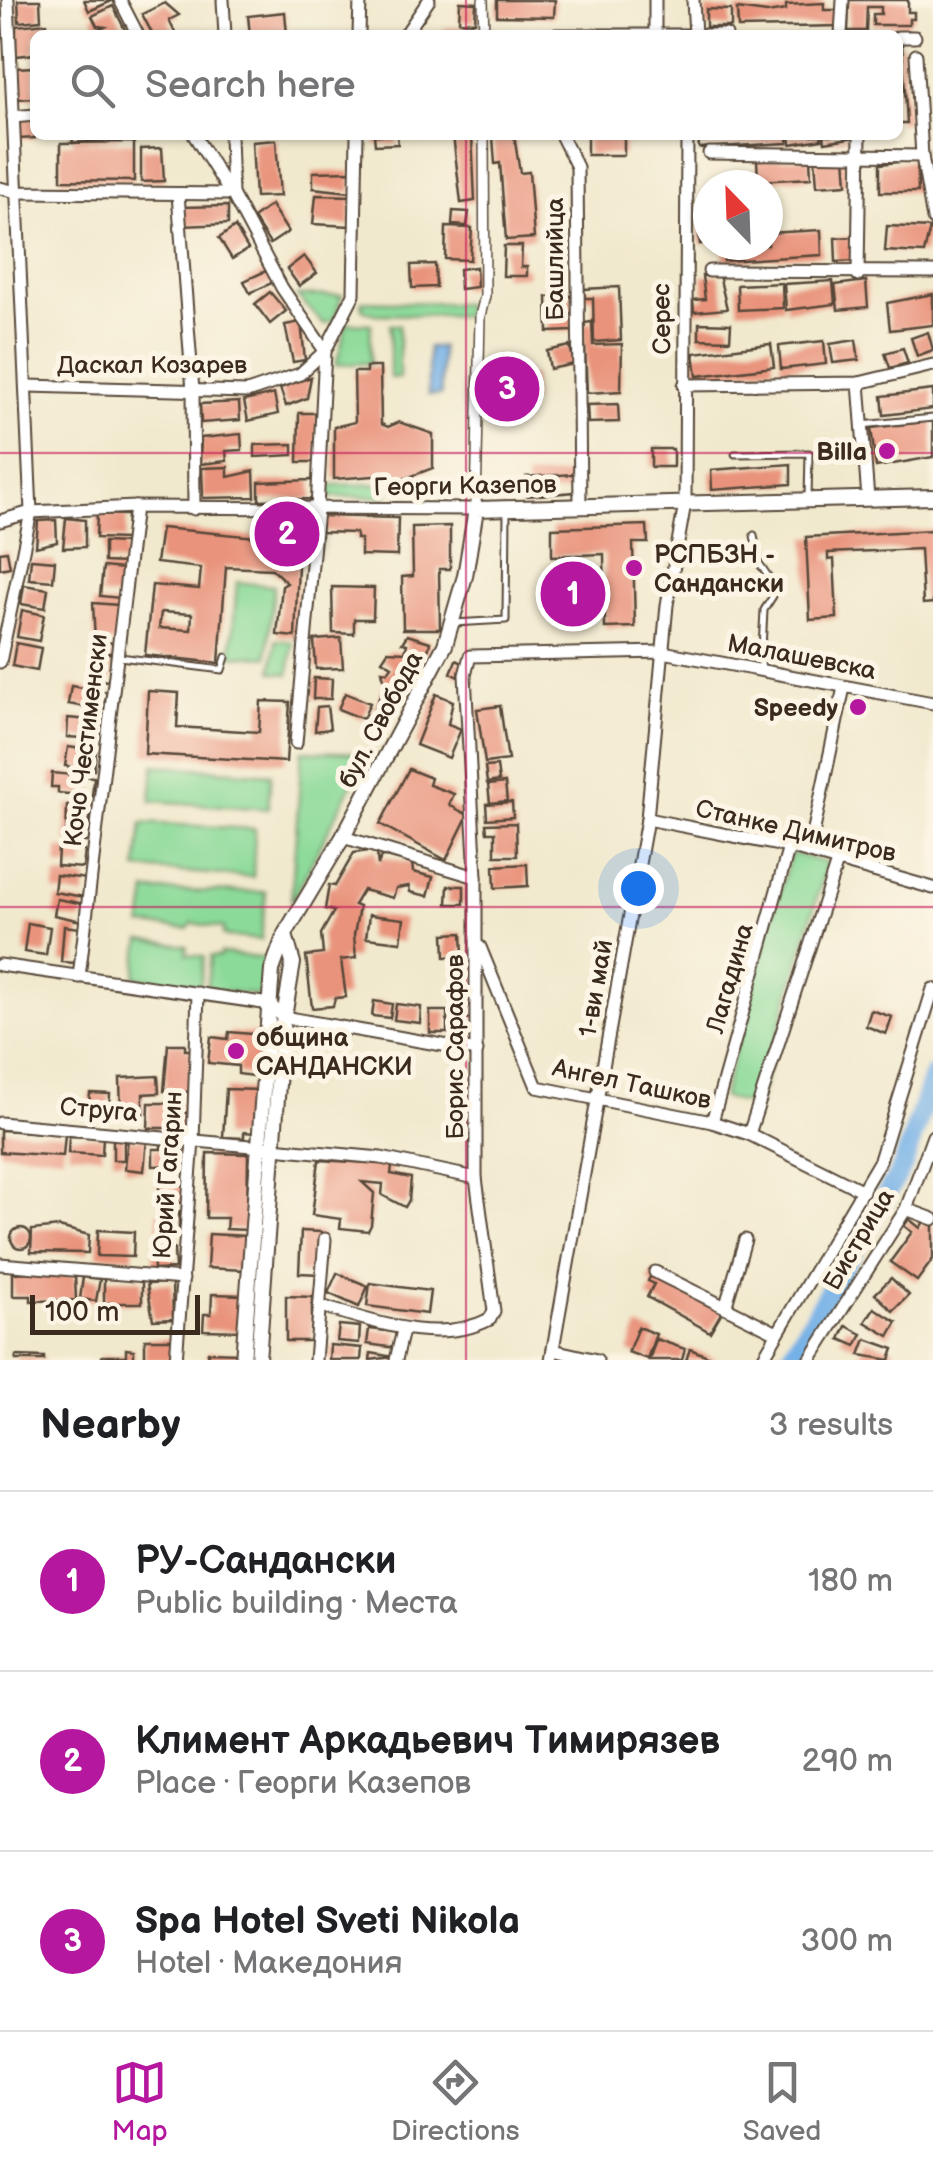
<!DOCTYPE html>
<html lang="en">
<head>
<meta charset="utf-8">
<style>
	:root { --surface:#fff; --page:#f6f6f6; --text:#202124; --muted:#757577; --line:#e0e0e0; --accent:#b5179e }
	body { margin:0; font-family:"Balsamiq Sans",sans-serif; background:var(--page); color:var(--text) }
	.compass { position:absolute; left:693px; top:170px; width:90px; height:90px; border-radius:50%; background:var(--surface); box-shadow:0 2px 8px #0004; rotate:337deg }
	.scale { position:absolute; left:30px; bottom:25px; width:170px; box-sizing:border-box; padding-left:10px; border:5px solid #3b2a1e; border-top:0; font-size:28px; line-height:35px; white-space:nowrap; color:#3b2a1e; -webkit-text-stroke:8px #fcf5e5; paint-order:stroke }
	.you { position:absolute; left:638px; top:888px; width:35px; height:35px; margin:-25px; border:8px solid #fff; border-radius:50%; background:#1a73e8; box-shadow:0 0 0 15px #1a73e833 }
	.badge { display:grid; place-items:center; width:65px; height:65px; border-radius:50%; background:var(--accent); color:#fff; font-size:32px; font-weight:700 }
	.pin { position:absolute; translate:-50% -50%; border:5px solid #fff; box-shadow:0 2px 10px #0006 }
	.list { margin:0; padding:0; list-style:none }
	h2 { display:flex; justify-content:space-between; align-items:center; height:130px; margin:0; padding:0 40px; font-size:42px }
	h2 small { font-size:32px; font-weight:400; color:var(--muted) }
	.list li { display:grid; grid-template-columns:65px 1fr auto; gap:30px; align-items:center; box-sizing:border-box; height:180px; padding:0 40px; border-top:2px solid var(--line) }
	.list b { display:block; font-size:38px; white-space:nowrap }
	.list p { margin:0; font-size:32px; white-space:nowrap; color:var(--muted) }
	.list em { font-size:32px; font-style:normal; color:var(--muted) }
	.icon { flex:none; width:55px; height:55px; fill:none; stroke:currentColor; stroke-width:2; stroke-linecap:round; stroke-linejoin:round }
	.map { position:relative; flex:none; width:933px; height:1360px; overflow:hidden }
	.search { position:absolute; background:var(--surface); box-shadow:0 2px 8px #0004; left:30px; right:30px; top:30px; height:110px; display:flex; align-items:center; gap:25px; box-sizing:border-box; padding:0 35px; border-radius:15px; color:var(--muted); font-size:38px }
	.sheet { height:670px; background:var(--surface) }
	nav { display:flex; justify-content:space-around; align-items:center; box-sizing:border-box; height:140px; border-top:2px solid var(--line); background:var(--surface); font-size:28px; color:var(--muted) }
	nav a { display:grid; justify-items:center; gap:5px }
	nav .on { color:var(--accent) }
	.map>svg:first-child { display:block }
	.green { fill:#8bda99; stroke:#63825c; stroke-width:2.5 }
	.water { fill:#75b1e7; stroke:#586e82; stroke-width:2.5 }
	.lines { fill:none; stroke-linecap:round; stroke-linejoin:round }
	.river { stroke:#75b1e7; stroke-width:20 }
	.building { fill:#e9937c; fill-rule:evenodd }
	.service-casing { stroke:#564738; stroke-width:9 }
	.pedestrian-casing { stroke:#564738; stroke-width:12 }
	.minor-casing { stroke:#564738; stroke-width:15 }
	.tertiary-casing { stroke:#564738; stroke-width:18 }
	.service { stroke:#fff; stroke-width:5 }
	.pedestrian { stroke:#fff; stroke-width:9 }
	.minor { stroke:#fff; stroke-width:11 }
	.tertiary { stroke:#fff; stroke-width:14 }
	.grid { fill:none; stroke:#c2185b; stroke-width:2.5; stroke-opacity:0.55 }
	.poi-dot { fill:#b5179e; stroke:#fcf5e5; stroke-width:4 }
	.labels { text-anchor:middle; stroke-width:10; stroke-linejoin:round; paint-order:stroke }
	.street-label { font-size:25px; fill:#3b2a1e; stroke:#fcf5e5 }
	.poi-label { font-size:25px; font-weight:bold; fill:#3b2a1e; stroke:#fcf5e5; text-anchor:end }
</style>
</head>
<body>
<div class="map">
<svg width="933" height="1360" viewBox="0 0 933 1360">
	<rect width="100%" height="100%" fill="#fcf5e5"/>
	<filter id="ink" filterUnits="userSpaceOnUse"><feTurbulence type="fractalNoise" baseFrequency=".01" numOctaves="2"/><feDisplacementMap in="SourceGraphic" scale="20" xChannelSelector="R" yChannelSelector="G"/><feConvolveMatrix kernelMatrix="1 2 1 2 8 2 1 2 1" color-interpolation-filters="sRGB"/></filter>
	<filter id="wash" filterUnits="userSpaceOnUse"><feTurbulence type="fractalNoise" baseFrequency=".0048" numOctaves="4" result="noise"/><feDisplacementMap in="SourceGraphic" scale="40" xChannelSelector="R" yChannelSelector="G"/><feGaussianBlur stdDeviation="2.25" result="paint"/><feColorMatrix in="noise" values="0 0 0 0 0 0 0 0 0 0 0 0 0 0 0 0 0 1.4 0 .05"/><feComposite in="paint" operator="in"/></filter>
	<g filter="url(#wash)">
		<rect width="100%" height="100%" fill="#f1e9cd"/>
		<g class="green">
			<path d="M342,295L334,320L324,324L297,296Z"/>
			<path d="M362,301L465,304V316L375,314L362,309Z"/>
			<path d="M347,323L371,324L370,363L336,365Z"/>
			<rect x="390" y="325" width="9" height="53"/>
			<path d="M386,484V497H329L326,485Z"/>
			<path d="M237,582L274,586L267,657L231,655Z"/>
			<path d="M276,640L293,642L289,674L272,672Z"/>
			<path d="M302,751L368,753L291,903Z"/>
			<path d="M154,765L271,774L268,809L151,801Z"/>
			<path d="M142,823L255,829L253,877L137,869Z"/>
			<path d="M791,853L827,863L757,1107L722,1097Z"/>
			<path d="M147,891L266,892L261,940L223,936L224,928L192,923L188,929L142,925Z"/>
			<path d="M141,940L187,946L186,954L204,957L200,987L135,977Z"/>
			<path d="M221,953L269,959L264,996L206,989L211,956L220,957Z"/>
		</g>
		<rect class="water" x="428" y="347" width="13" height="48"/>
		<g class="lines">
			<path class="river" d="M788,1360L903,1166L933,1076"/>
		</g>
		<g id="blocks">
			<g class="building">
				<path d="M18,0H40L41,20L19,22Z"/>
				<path d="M84,0H114L89,11Z"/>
				<path d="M497,0H555L554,17L497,16Z"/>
				<path d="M849,0H908V12H914V19H909V25H873V14H881V7H867L866,31H848Z"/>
				<path d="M460,2L476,3L475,22L459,21Z"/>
				<path d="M165,3L179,15L169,20L176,35H153L142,14Z"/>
				<path d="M824,3V10H839L840,26L738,28L737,9L767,13L786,10V5Z"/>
				<path d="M113,6L126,32L100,35L98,30L105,27L97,26L92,16Z"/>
				<path d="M706,9L731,10V27H706Z"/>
				<path d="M285,12L287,35H250L248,16Z"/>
				<path d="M47,23L48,35H35V54L16,56V26Z"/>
				<path d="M467,27V35H444V28Z"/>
				<path d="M898,44H902L907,123H898Z"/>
				<path d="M35,67V98L18,99L16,68Z"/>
				<path d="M35,117V138L19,139L18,118Z"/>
				<path d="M72,135H119V138L73,143Z"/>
				<path d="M374,135H397L398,144L375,145Z"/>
				<path d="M453,135H472L475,201L461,203Z"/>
				<path d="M514,135L520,173L529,172L534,238L506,240L500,163L495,164L493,137Z"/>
				<rect x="587" y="135" width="37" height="20"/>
				<path d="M698,135H788V143L699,148Z"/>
				<path d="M790,135H821L822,139L791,144Z"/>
				<path d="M824,135H856V137L825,142Z"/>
				<path d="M276,140L280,196L255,197L252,142Z"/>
				<path d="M134,142V181L61,180V143Z"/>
				<path d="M162,148L164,181L141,182V149Z"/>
				<path d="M845,156L847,184L817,186L815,159Z"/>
				<path d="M810,158L811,178L758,181L757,160Z"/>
				<path d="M917,160L918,192H880V164Z"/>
				<path d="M351,171V192L313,188V172Z"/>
				<path d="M316,195L352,196L350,226L313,224Z"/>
				<path d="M271,205L288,232L270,244L253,218Z"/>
				<path d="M228,206V224L183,226L182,207Z"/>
				<path d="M708,206V243L700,244L698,207Z"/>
				<path d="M453,211L469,212L467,226L452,225Z"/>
				<path d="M887,226L930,228L924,253L885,251Z"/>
				<path d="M235,227L248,249L232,259L219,238Z"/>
				<path d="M446,227L472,228L470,260L445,259Z"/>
				<path d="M821,230L822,255L724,261L723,245H768V233Z"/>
				<path d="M853,237L854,261L836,262L835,238Z"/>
				<path d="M504,246H522L521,267H527V276H503Z"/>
				<path d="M304,256L317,273L299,286L287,269Z"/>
				<path d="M435,264L436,287L412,288L411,265Z"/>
				<path d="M476,267L477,287L460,289L459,269Z"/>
				<path d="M268,270L274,282L250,293L244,281Z"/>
				<path d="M719,275L727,309L694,312L693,300L705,299L702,276Z"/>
				<path d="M833,281L835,304L786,310L784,284Z"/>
				<path d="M866,281L868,307L838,310L835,285Z"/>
				<path d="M782,283L783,308L738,310L737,285Z"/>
				<path d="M619,287L621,340L594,342L593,298H585L584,289Z"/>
				<path d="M270,292L286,311L270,324L255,304Z"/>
				<path d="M933,294V325L890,330L887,303Z"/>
				<path d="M572,296L573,331L548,332L547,297Z"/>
				<path d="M301,322L305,360L293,362L285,325Z"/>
				<path d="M592,322L593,345L622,344L621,391L587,393L584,323Z"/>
				<path d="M699,323L731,324L730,340L699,339Z"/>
				<path d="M928,332L933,350L917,356L911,338Z"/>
				<path d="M856,340L859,360L833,363L830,344Z"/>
				<path d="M824,341L826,364L781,369L779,346Z"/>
				<path d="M771,344L774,367L697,376L694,353Z"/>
				<path d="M570,346L574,364L550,369L547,351Z"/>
				<path d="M903,348L908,363L890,368L885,353Z"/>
				<path d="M366,367H380L381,424L388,427L399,422L433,434V468L399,481L387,475L334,479V427L355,422L354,372H366Z"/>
				<rect x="482" y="376" width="51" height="26"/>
				<path d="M311,377L307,398L286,406L280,388Z"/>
				<path d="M933,390V409L884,415L882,396Z"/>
				<path d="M274,394L278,414L248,421L244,401Z"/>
				<path d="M239,402L240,420L201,423L200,404Z"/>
				<path d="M618,404L619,422L588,423L587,405Z"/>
				<path d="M299,413H318L317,462H298Z"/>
				<path d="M933,421V457L876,467L871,428Z"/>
				<path d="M241,434L242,450L226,451L227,461L200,464L201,438Z"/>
				<path d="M293,444V455L255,457V445Z"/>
				<rect x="651" y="449" width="22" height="18"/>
				<path d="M791,464V484L712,490L711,470Z"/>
				<path d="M228,467V477L254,471L255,497L203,498L202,468Z"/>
				<path d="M574,474L575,492L527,496L526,477Z"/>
				<path d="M312,480L313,499L259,500V482Z"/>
				<path d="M97,514L127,515L126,539L96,538Z"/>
				<path d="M321,516L398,518L397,556L361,555V539H356V533L321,532Z"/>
				<path d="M66,518L85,520V547L63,548Z"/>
				<path d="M56,520L57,542L36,547L38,521Z"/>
				<path d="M647,525L648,543H633L635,627L605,628L604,554L552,556V528Z"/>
				<path d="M450,526V569H439L440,629H403L402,577L413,576L412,527Z"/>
				<path d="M161,528L299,541L295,637L277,635L282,586L287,583L272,569L226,567L219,663L145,655L152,585L199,589L201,568L156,563ZM161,612L192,614L191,630L159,628Z"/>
				<path d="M933,530V603L923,604L920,549L828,553V560L834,559L837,618L810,620L806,537Z"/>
				<path d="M104,542L126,543L125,563L104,562Z"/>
				<path d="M7,551L10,567L0,569V552Z"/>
				<path d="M31,559L55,561L53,581L29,579Z"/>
				<path d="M103,567L123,569L120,598L100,596Z"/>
				<path d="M24,585L48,589L45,608L21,604Z"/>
				<path d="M332,587L374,588L373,619H354V634L333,633Z"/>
				<path d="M93,603L118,605L115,643L95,642Z"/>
				<path d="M22,610L44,615L39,641L17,637Z"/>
				<path d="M407,635L430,642L429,648L423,658L416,656L383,717L372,715L385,684L382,671L388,672L392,666L382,660L388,651L405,652L407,644L402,643Z"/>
				<path d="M341,638L343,668L316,669L314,640Z"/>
				<path d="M16,643L41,648L37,671L12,666Z"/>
				<path d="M96,653H111V681L95,680Z"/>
				<path d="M456,660L464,664L458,677L451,673Z"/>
				<path d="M314,678L332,679L331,699H313Z"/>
				<path d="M71,686L107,692L103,710L68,704Z"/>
				<path d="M148,691L179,693L177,727L259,732L261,701L290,702L286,762L145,754Z"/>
				<path d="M345,693L370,703L363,719L338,709Z"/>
				<path d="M436,694L453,701L448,724L461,729L449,758L416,745Z"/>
				<path d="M327,706L330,729L315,731L317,707Z"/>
				<path d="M500,706L508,760L485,763L477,709Z"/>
				<path d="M68,718L99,721L98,739L67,737Z"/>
				<path d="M68,747L96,751L94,770L65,766Z"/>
				<path d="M497,766L499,781L487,783L485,767Z"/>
				<path d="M409,769L431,778L429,785L454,794L449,805L468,815L446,860L380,824Z"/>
				<path d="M52,773L94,777L92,796L58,793V787H51Z"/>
				<path d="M505,783L507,801L490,803L488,785Z"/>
				<path d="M512,802L513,817L487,819L486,804Z"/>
				<path d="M67,805L90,806L89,842H66Z"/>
				<path d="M516,823L517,856H495V832H487L486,824Z"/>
				<path d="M58,848L85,851L83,868L57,866Z"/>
				<path d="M376,850L378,865L381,856L412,863L413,872L433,877L428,896L410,892L409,886L396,888L393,898L363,890L354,905L359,907L354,935L356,958L341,960L346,997L335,998L333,1006L312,1008L306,956L323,954L321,934L334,911L325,909L329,885L335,886L354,853Z"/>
				<path d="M527,864L528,886L495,888L494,866Z"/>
				<path d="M56,875L87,879L84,897L54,892Z"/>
				<path d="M448,886H464V904H447Z"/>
				<path d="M57,899L85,904L81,921L54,915Z"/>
				<path d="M369,915L404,919L401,942L366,938Z"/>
				<path d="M28,923L50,927L46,955L24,952Z"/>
				<path d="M64,926L80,928L76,963L61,962Z"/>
				<path d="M462,933L463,956L445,957L444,934Z"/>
				<path d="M374,1001L392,1004L390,1018L372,1016Z"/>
				<path d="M396,1004L421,1007L420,1023L394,1020Z"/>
				<path d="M871,1010L892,1017L886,1034L866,1026Z"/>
				<rect x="430" y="1011" width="17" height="22"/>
				<path d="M456,1017L471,1019L469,1037L454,1035Z"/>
				<path d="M229,1032L263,1035L260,1077L238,1074V1066L208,1063L211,1037L228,1039Z"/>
				<path d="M168,1044H185V1050H192L190,1092L164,1091Z"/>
				<path d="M158,1076L159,1093L143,1094V1114H121L120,1078Z"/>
				<path d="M226,1089L259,1090L255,1133L244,1132V1138L223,1137Z"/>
				<path d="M90,1093L110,1094L109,1116L88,1115Z"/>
				<path d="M149,1103H181V1113H188V1128H148Z"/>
				<path d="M0,1130L65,1134L63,1156L0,1152Z"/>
				<path d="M69,1136L103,1137L102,1155L68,1153Z"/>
				<rect x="113" y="1137" width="11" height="23"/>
				<path d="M128,1138L147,1139L144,1171L125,1169Z"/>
				<path d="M161,1143H183V1165L153,1166V1149H161Z"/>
				<path d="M207,1153L248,1154L247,1230L226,1229L227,1218H206Z"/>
				<path d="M319,1160L387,1164L392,1167L391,1174L411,1178L409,1200L405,1207L382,1195L383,1184L362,1182L374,1193L371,1225L368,1231L340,1228L341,1219L312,1215Z"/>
				<path d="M160,1179L185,1181L183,1203L158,1201Z"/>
				<rect x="158" y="1212" width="21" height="18"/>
				<path d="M909,1219L920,1228L925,1220L933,1226V1259L917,1281L890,1262L912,1232L904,1226Z"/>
				<path d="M59,1227L89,1235L88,1253L31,1252L32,1230Z"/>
				<circle cx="21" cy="1238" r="10"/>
				<path d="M98,1230L134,1232L133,1257L97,1256Z"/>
				<path d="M301,1231L321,1232L320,1274L299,1273Z"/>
				<path d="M209,1234L245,1236L243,1270L207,1268Z"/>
				<path d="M174,1249L175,1269L154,1270L153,1250Z"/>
				<path d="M653,1271L723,1310L710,1332L647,1297L654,1284L648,1281Z"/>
				<path d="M33,1272L75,1275L76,1300L31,1301V1296H13V1273Z"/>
				<path d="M337,1273L368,1286L359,1307L328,1293Z"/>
				<path d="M83,1277L100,1279L96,1301L80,1299Z"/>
				<path d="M891,1278L909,1295L893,1311L875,1294Z"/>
				<rect x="104" y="1279" width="38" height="24"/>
				<path d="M172,1283L173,1319L153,1320L147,1284Z"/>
				<path d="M370,1283L430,1291L427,1314L367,1306Z"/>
				<path d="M212,1294L243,1295L242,1331L203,1330L204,1314H211Z"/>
				<path d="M286,1296L312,1297V1341H286Z"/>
				<path d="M874,1308L897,1322L889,1336L865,1322Z"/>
				<path d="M339,1325L360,1327L359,1343L337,1341Z"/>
				<path d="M846,1326L862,1334L856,1346L840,1339Z"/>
				<path d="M638,1327L656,1334L647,1359L628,1352Z"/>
				<path d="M369,1329L398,1332L396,1348L367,1344Z"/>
				<rect x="145" y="1339" width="27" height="21"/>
				<path d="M656,1339L685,1349L682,1360H649Z"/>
				<path d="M866,1339L894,1349L890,1360L860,1355Z"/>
				<path d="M330,1345L362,1348L361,1360H329Z"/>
				<path d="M126,1349L134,1350V1360H102V1356H126Z"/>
				<path d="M690,1349L718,1360H686Z"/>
				<path d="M208,1352L238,1353V1360H207Z"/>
				<path d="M371,1353L393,1357L370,1360Z"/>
				<path d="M16,1356L44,1357V1360H16Z"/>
			</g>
		</g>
	</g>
	<g filter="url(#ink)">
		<use href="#blocks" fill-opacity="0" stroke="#564738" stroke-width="2.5"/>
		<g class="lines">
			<defs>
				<g id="service">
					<path d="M861,425L933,418"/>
					<path d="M735,454L809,453L808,498"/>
					<path d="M754,535L759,563L770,579L773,596L764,610L761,668"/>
					<path d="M454,623L506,620L507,509"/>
					<path d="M120,657L222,670L226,657"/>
				</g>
				<g id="pedestrian">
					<path d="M483,0L484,35"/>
					<path d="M476,509L480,316L485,296L484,135"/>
				</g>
				<g id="minor">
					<path d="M120,0L138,35"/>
					<path d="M223,0L225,35"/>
					<path d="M693,0L695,35"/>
					<path d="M655,34V0"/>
					<path d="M359,35L360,0"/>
					<path d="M405,35L429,0"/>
					<path d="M554,35H726"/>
					<path d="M841,35L843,0"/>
					<path d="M898,37H915"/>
					<path d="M916,55L922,156L933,219"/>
					<path d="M13,117L35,115"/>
					<path d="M194,135L229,191"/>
					<path d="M230,135L232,194L282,288L325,351"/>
					<path d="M561,135L577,167L580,506"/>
					<path d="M709,153L922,156"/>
					<path d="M0,188L17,192L232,194"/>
					<path d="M178,194L193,391L194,509"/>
					<path d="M709,271L933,272"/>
					<path d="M858,275L860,135"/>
					<path d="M859,383L868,499"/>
					<path d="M684,385L859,383L933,365"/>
					<path d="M28,386L247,392L300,374L325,351"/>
					<path d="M0,521L31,512L135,507L476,509"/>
					<path d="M0,662L31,512L8,0"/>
					<path d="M296,743L317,509L325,351L354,294L357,135"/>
					<path d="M647,819L789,847L933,888"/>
					<path d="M343,837L476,877"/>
					<path d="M809,853L844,687"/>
					<path d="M480,947L537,1087L712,1122L749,1134L863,1191"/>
					<path d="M0,965L270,1004L283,1017L477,1051"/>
					<path d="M79,977L135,507"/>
					<path d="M712,1122L789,847"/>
					<path d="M0,1123L381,1158L476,1178"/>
					<path d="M749,1134L838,859"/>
					<path d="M906,1209L933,1219"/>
					<path d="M0,1264L183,1279"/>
					<path d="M655,1272L777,1333"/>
					<path d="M726,1305L745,1240"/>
					<path d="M320,1306C372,1321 438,1346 490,1319L494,1311L476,1178V877L465,675L470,656L663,652L933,703"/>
					<path d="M553,1350L597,1360"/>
					<path d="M176,1360L193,1141L198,993"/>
					<path d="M315,1360L325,1239"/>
					<path d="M396,1360L403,1330"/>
					<path d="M551,1360L647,819L667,605L685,503L687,135"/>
					<path d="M762,1360L880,1160L933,989"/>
					<path d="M810,1360L906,1209L933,1136"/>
				</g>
				<g id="tertiary">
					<path d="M243,1360L272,970L285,934L343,837L445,645L465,576L476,509L933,497"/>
					<path d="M258,1360L282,1029L293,963L285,935"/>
				</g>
			</defs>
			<use href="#service" class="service-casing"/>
			<use href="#pedestrian" class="pedestrian-casing"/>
			<use href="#minor" class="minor-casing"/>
			<use href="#tertiary" class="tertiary-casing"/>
			<use href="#service" class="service"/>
			<use href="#pedestrian" class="pedestrian"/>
			<use href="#minor" class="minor"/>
			<use href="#tertiary" class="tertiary"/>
		</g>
	</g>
	<path class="grid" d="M466,0V35M466,135V1360M0,453H933M0,907H933"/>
	<g class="poi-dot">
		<circle cx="887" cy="451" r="10"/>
		<circle cx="634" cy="568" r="10"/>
		<circle cx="858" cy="707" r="10"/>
		<circle cx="236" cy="1051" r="10"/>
	</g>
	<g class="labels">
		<g class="street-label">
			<text transform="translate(554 259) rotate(-90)" y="9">Башлийца</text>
			<text transform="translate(661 319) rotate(-91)" y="9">Серес</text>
			<text x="152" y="373">Даскал Козарев</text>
			<text transform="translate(465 485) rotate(-1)" y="9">Георги Казепов</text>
			<text transform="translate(802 656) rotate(11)" y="9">Малашевска</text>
			<text transform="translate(380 719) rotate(-62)" y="9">бул. Свобода</text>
			<text transform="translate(85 740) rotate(-83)" y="9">Кочо Честименски</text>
			<text transform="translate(796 830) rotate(13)" y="9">Станке Димитров</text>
			<text transform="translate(729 978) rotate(-74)" y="9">Лагадина</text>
			<text transform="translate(595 988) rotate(-80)" y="9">1-ви май</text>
			<text transform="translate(454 1047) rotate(-90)" y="9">Борис Сарафов</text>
			<text transform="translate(632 1083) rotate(12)" y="9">Ангел Ташков</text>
			<text transform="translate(99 1109) rotate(5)" y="9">Струга</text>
			<text transform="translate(167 1175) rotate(-86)" y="9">Юрий Гагарин</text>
			<text transform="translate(858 1239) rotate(-59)" y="9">Бистрица</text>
		</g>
		<g class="poi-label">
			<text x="867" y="460">Billa</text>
			<text x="654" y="563" text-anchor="start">РСПБЗН -<tspan x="654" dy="29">Сандански</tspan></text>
			<text x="838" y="716">Speedy</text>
			<text x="256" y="1046" text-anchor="start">община<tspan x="256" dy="29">САНДАНСКИ</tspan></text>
		</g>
	</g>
</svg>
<svg class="compass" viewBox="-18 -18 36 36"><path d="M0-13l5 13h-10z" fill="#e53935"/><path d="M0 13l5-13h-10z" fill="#757577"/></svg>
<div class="scale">100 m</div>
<div class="you"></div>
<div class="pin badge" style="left:573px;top:594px">1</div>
<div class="pin badge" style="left:287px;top:534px">2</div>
<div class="pin badge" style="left:507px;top:389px">3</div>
<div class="search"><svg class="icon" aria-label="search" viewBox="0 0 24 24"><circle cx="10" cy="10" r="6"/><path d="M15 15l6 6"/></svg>Search here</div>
</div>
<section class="sheet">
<h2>Nearby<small>3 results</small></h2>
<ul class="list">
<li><span class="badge">1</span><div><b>РУ-Сандански</b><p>Public building · Места</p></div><em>180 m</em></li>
<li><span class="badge">2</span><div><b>Климент Аркадьевич Тимирязев</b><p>Place · Георги Казепов</p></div><em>290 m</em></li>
<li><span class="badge">3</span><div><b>Spa Hotel Sveti Nikola</b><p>Hotel · Македония</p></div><em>300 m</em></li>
</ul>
</section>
<nav>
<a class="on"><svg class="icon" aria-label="map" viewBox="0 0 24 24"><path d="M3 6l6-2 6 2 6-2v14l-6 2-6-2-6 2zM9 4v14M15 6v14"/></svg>Map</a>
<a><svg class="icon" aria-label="directions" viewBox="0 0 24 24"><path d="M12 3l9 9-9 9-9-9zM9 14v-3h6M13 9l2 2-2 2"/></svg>Directions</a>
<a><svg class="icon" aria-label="saved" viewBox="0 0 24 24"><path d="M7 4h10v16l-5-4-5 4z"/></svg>Saved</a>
</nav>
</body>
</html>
